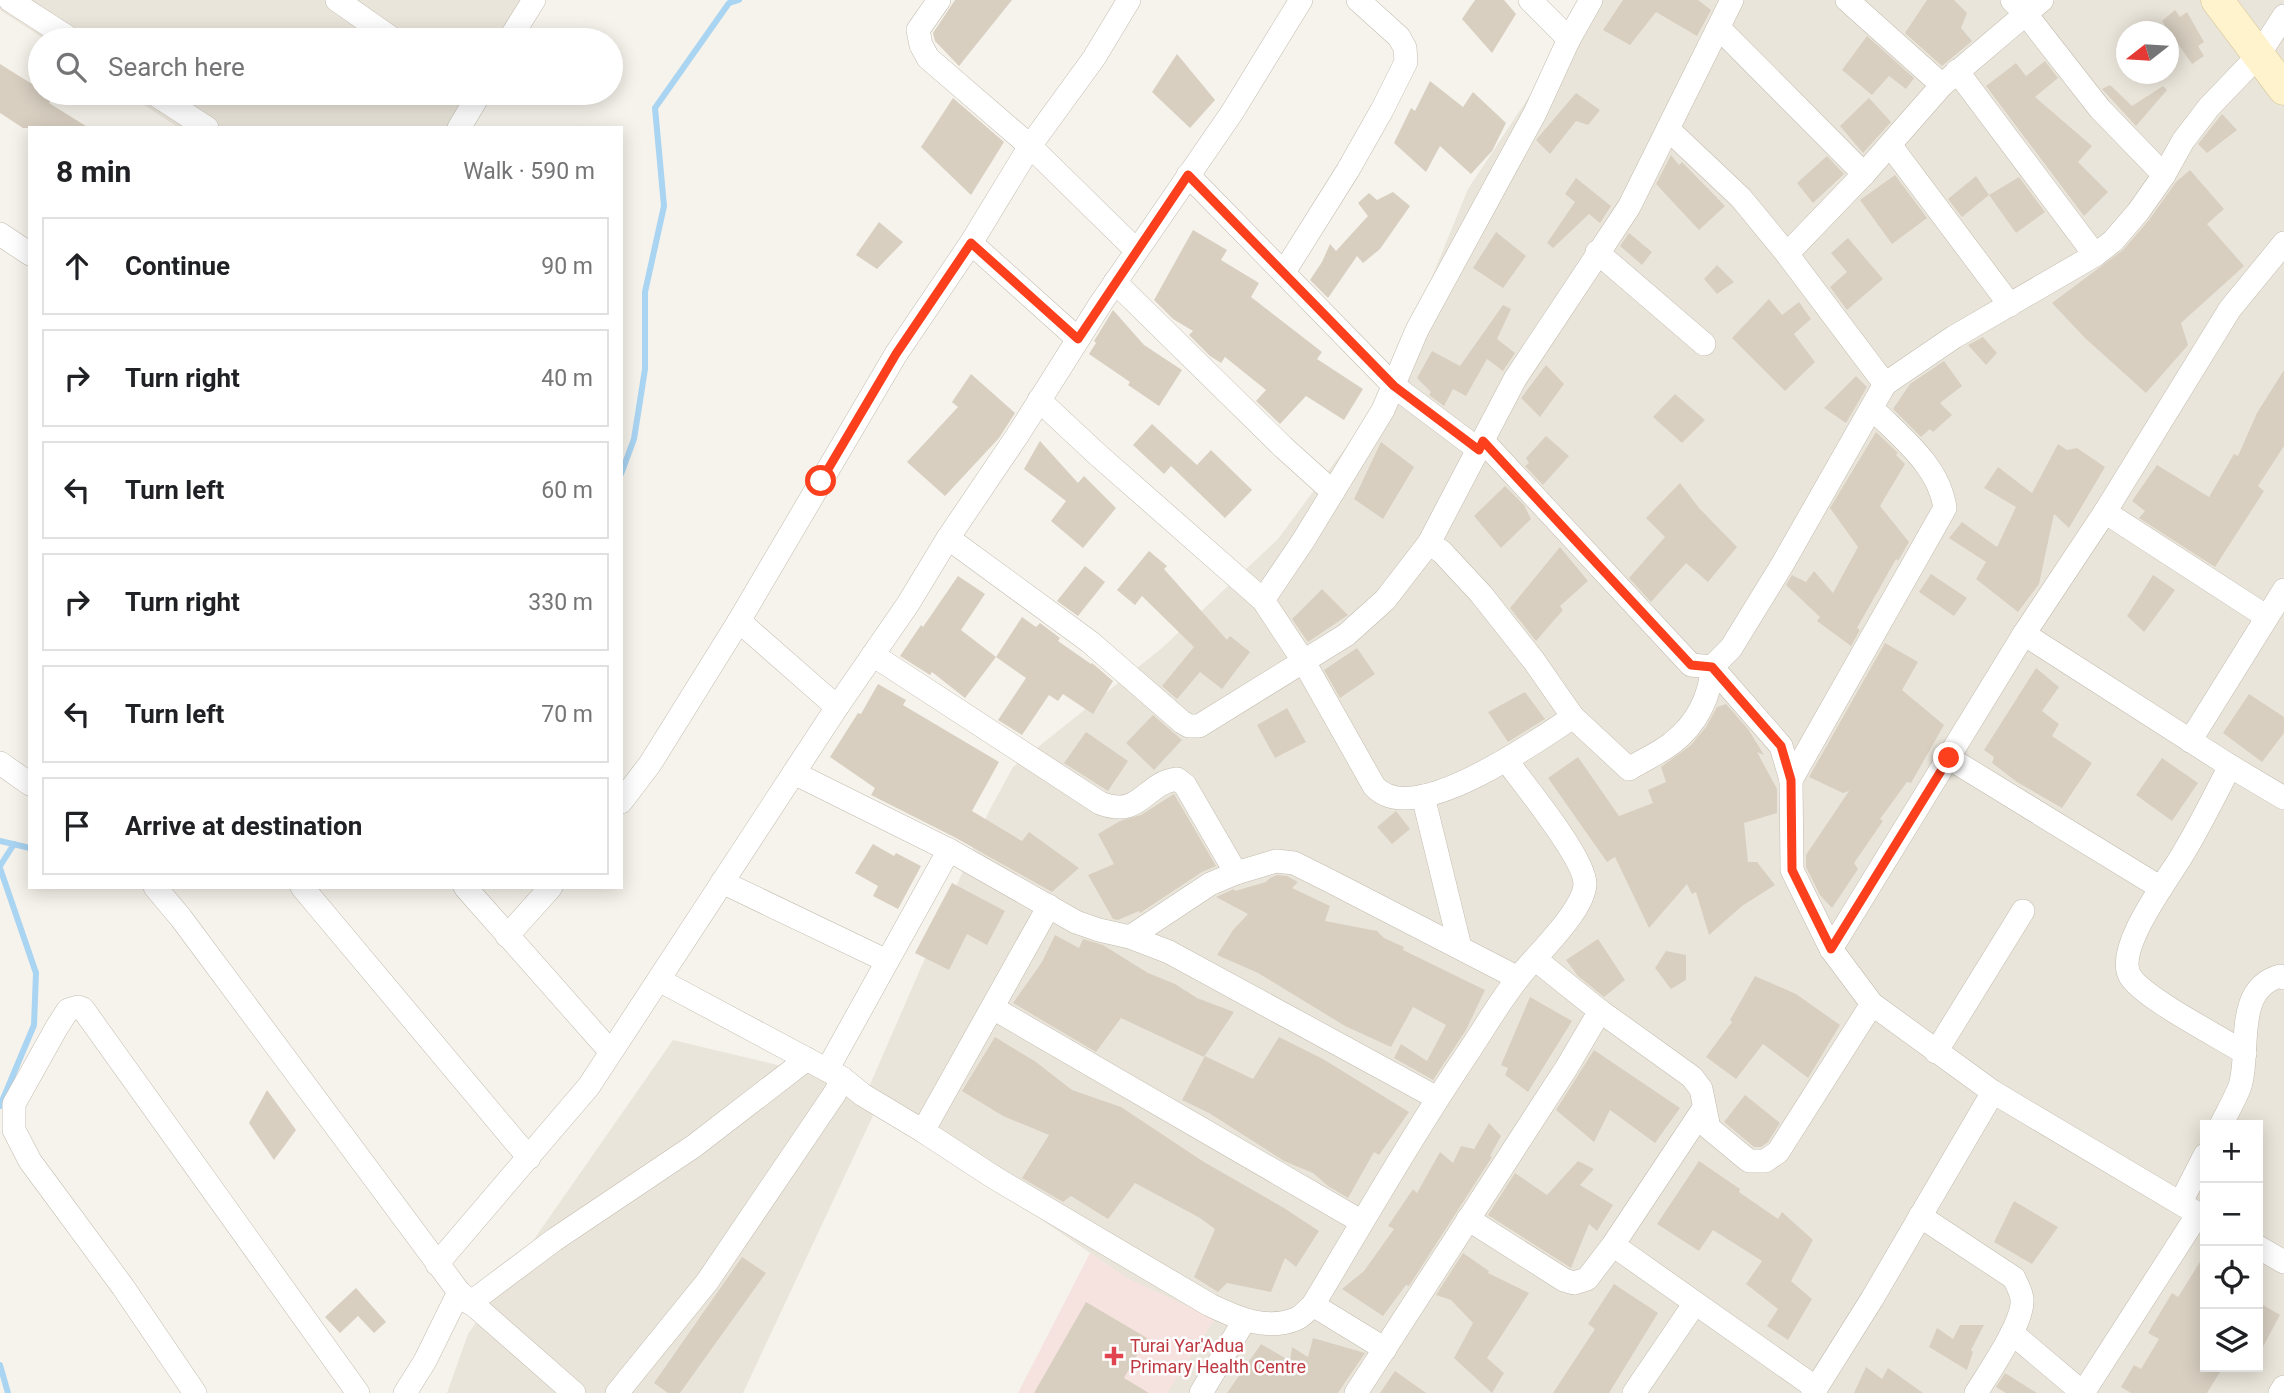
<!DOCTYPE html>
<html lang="en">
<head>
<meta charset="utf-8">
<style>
	:root { --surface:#fff; --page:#f6f6f6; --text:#202124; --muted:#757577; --line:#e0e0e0 }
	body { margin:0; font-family:Roboto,sans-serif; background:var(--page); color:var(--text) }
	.controls { position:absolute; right:21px; bottom:21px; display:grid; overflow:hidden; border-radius:0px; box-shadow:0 4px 18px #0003 }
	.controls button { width:63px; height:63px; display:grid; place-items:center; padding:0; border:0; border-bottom:2px solid var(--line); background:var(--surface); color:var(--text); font:35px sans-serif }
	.compass { position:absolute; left:2116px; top:21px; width:63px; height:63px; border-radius:50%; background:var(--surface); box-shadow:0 4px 18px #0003; rotate:253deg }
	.stop { position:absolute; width:21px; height:21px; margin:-16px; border:5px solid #fc3f1d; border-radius:50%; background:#fff }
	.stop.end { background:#fc3f1d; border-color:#fff; box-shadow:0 2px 7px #0008 }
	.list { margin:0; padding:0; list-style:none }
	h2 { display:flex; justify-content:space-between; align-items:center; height:91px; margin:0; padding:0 28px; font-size:30px }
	h2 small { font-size:23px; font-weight:400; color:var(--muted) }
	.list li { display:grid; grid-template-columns:46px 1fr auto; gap:21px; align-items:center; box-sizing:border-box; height:98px; margin:0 14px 14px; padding:0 14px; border:2px solid var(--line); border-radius:0px }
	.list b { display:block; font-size:26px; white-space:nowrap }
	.list em { font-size:23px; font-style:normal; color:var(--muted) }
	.icon { flex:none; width:38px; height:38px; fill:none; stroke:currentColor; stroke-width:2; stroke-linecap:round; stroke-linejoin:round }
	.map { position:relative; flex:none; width:2284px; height:1393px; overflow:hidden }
	.search { position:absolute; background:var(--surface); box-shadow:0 4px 18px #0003; left:28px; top:28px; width:595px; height:77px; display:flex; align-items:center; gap:18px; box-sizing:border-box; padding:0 24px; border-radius:38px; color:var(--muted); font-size:26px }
	.panel { position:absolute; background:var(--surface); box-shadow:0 4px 18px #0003; left:28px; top:126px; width:595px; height:763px; border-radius:0px }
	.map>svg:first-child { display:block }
	.residential { fill:#eae5da; fill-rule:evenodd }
	.medical { fill:#f6e3e0 }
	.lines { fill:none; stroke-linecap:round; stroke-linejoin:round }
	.stream { stroke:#a9d4f2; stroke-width:6 }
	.building { fill:#d8cfc1 }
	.street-casing { stroke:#c2bbae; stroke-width:24 }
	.secondary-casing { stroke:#d6c79b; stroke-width:33 }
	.street { stroke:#fff; stroke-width:23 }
	.secondary { stroke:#fff3cd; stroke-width:32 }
	.route { stroke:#fc3f1d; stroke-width:9 }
	.health-dot { fill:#e0444e; stroke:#fff; stroke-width:2.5 }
	.labels { text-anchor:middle; stroke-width:5; stroke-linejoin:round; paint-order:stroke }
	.health-label { font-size:18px; fill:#be3a42; stroke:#fff; text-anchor:start }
</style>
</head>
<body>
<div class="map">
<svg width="2284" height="1393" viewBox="0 0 2284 1393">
	<rect width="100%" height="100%" fill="#f6f3ec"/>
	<g class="residential">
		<path d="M0,0H545L520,40H46L0,10Z"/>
		<path d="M1593,0H2284V1393H1091L1159,1300L877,1107L743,1393H447L468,1334L673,1040L869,1087L989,811L1013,767L1162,648L1278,539L1383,397L1468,189ZM2126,32H2168V74H2126ZM2205,1125H2258V1367H2205Z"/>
		<path d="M126,93H489L467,128H179Z"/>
	</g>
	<path class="medical" d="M1090,1253L1129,1279L1215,1319L1167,1393H1018Z"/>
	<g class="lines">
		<g class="stream">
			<path d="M621,474L634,439L645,369V292L664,206L655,108L729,3L739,0"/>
			<path d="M0,841L30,848"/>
			<path d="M0,866L14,844"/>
			<path d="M0,868L36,973L34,1025L0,1106"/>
			<path d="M0,1365L8,1393"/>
		</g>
	</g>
	<g class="building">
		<path d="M955,0H1012L959,66L935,41L933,33Z"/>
		<path d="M1475,0H1504L1516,14L1492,53L1462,19Z"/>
		<path d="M1623,0H1698L1711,10L1697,36L1656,12L1630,45L1603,30Z"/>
		<path d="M1927,0H1954L1967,13L1961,28L1972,41L1942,66L1905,33Z"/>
		<path d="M2175,10L2180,17L2187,12L2204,42L2198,46L2204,56L2192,64L2162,21Z"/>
		<path d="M1867,36L1914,78L1906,89L1889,76L1872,95L1842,70Z"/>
		<path d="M1177,54L1215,100L1190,128L1152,92Z"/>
		<path d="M2045,61L2058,78L2035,97L2092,146L2078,162L2108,192L2084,216L1986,86L2016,63L2026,76Z"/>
		<path d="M0,64L40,89V93H55L49,103L89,128H23L0,113Z"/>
		<path d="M1430,81L1463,107L1473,92L1506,123L1492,151L1471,174L1440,146L1426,172L1394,143L1411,108L1415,111Z"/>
		<path d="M2110,85L2132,106L2163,86L2167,90L2136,126L2102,89Z"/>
		<path d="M1576,93L1600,110L1588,125L1576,121L1550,154L1536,140Z"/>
		<path d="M953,98L1004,142L971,195L921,147Z"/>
		<path d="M1869,98L1891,122L1863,153L1840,126Z"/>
		<path d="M2222,114L2237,130L2207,153L2198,144Z"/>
		<path d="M1671,155L1679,165L1682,162L1725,206L1699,230L1656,184Z"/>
		<path d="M1827,156L1844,174L1813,203L1797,183Z"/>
		<path d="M2190,170L2224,209L2207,224L2244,266L2181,323L2188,345L2146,393L2085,338L2052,303L2123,250L2149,220L2176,182Z"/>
		<path d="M1895,175L1927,218L1892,244L1860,200Z"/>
		<path d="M1976,176L1989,195L1962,217L1948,199Z"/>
		<path d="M2019,177L2045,212L2016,233L1989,195Z"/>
		<path d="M1576,178L1611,206L1600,223L1589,214L1553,248L1547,243L1575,202L1565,194Z"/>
		<path d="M1393,192L1410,206L1380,249L1363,263L1357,256L1328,298L1310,280L1322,262L1330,244L1336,251L1368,216L1358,203L1369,193L1377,200Z"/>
		<path d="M879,222L903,242L877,269L856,255Z"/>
		<path d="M1193,230L1227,250L1221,260L1259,283L1251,297L1322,352L1317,359L1363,389L1344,420L1306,396L1280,424L1256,401L1266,390L1225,357L1221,363L1210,356L1189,335L1193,331L1173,319L1154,300Z"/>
		<path d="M1496,232L1526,256L1503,288L1473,268Z"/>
		<path d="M1629,233L1652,252L1642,265L1620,246Z"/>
		<path d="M1848,238L1883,279L1847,310L1830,287L1847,272L1831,253Z"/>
		<path d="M1717,265L1734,282L1717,294L1704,279Z"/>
		<path d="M1769,299L1782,315L1799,302L1811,319L1794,334L1815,362L1785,391L1732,338Z"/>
		<path d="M1503,305L1511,309L1497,339L1515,353L1503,371L1487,359L1466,396L1453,389L1444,406L1429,395L1431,392L1417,378L1432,351L1460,366Z"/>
		<path d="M1113,310L1144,345L1182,370L1159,406L1128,385L1130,382L1089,354L1096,343L1094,341Z"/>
		<path d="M1983,337L1997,353L1986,365L1968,345Z"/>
		<path d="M1944,361L1962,386L1940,403L1952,415L1933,432L1930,429L1921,437L1893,409L1910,384Z"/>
		<path d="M1546,365L1564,384L1540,417L1521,398Z"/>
		<path d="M2284,370V446L2258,486L2264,491L2215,567L2139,518L2145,511L2132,501L2157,465L2209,497L2234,454L2238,456L2257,413Z"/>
		<path d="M971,374L1015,413L999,438L945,496L907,462L958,407L952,402Z"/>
		<path d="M1856,376L1867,387L1846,423L1824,408Z"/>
		<path d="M1675,394L1705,420L1682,443L1653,417Z"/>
		<path d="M1152,424L1197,465L1211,450L1252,490L1225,518L1171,466L1164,474L1133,445Z"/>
		<path d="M1876,432L1898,453L1896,455L1905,464L1880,506L1909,542L1898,561L1896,559L1857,628L1860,630L1851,646L1817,621L1820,617L1786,585L1792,575L1806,582L1814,571L1833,593L1858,547L1830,508Z"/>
		<path d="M1546,436L1569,456L1543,485L1525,466L1529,463L1526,458Z"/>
		<path d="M1040,441L1078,483L1084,476L1116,508L1083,548L1051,521L1066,501L1024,469Z"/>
		<path d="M1381,442L1414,467L1383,519L1354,499Z"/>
		<path d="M2058,444L2067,450L2077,448L2105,467L2069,528L2054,514L2039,584L2018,612L1976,579L1986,562L1949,538L1962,522L1997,547L2016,507L1984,488L1998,467L2032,493Z"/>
		<path d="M1680,483L1699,508L1737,547L1708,582L1686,563L1651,602L1629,578L1665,537L1646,518Z"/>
		<path d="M1505,486L1524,505L1531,519L1501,548L1474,516Z"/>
		<path d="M1560,547L1588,581L1560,606L1563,610L1536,641L1510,608Z"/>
		<path d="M1149,551L1167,566L1164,569L1227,640L1230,636L1250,652L1222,689L1200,672L1177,699L1162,686L1194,647L1142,596L1135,605L1117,590Z"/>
		<path d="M1085,566L1105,582L1078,616L1057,601Z"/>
		<path d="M1931,574L1967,598L1954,616L1919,592Z"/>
		<path d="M2153,575L2175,590L2144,632L2127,616Z"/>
		<path d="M958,576L985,594L961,630L996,657L965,698L932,672L930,675L900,656L921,625L923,627Z"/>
		<path d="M1322,589L1348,615L1308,642L1292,619Z"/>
		<path d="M1022,617L1036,627L1040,623L1060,638L1058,641L1091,664L1092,663L1113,681L1093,714L1063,694L1058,701L1049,695L1022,735L998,720L1026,678L996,657Z"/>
		<path d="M1885,643L1918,662L1902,690L1944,725L1911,783L1907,782L1880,819L1883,821L1854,863L1858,869L1832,908L1820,895L1806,867V855L1849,791L1843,793L1809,777Z"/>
		<path d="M1357,648L1375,674L1340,698L1324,670Z"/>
		<path d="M2036,668L2059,687L2042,711L2059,724L2052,736L2092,763L2062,808L2017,782L1992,763L1994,757L1984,750Z"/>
		<path d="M878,684L906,700L903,705L999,762L972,811L1022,841L1029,832L1079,868L1052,892L956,838L871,795L875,788L830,757L858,713L861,714Z"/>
		<path d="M1525,692L1545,719L1508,742L1488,712Z"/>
		<path d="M2249,694L2284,717V733L2262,762L2223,733Z"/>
		<path d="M1726,704L1748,729L1764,755L1757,752L1777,789V813L1744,823L1748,862H1757L1775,885L1742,906L1709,935L1696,892L1692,894L1687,884L1649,928L1615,857L1607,862L1548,778L1578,757L1619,816L1653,803L1648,790L1666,782L1661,767L1691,745L1706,727L1717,707Z"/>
		<path d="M1287,708L1306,742L1275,758L1257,725Z"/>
		<path d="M1153,715L1182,740L1154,770L1126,743Z"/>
		<path d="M1086,732L1128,761L1108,791L1064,763Z"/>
		<path d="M2162,758L2198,783L2172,821L2136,795Z"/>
		<path d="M1174,794L1216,866L1202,872L1140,913L1139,911L1118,920L1113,919L1088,875L1114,864L1098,834L1120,821L1141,815Z"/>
		<path d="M1396,811L1410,829L1392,844L1377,827Z"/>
		<path d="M873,844L894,856L896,853L921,866L898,909L873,896L878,886L855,873Z"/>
		<path d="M1277,875L1287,876L1298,882L1292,888L1330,906L1325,921L1377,931L1384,938L1404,947L1403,950L1485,990L1466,1030L1433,1080L1394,1058L1401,1044L1427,1061L1446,1025L1413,1007L1391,1047L1345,1026L1258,973L1217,955L1233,930L1248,914L1216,897L1234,889L1235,891L1266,882L1270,878Z"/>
		<path d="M952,883L1005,911L987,945L967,934L949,970L915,953Z"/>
		<path d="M1055,935L1079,948L1083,939L1103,945L1148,973L1175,984L1197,998L1234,1012L1204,1057L1121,1018L1096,1052L1013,1003L1042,962Z"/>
		<path d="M1598,939L1625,980L1604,997L1578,976L1566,960Z"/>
		<path d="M1666,951L1686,955V980L1671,989L1655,968Z"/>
		<path d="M1755,976L1796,994L1840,1025L1808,1078L1763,1044L1736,1079L1706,1057L1732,1022L1730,1020Z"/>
		<path d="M1530,997L1572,1021L1528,1092L1505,1075L1508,1068L1501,1065Z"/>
		<path d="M995,1037L1036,1062L1072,1090L1121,1107L1204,1162L1284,1208L1319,1231L1296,1267L1285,1258L1271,1292L1227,1283L1218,1292L1194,1277L1215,1229L1200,1218L1135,1183L1108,1219L1071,1196L1063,1202L1022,1178L1049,1135L1003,1116L962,1091Z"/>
		<path d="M1279,1037L1323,1059L1409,1112L1379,1155L1374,1152L1348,1198L1328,1186L1313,1173L1284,1161L1209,1113L1182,1100L1205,1056L1253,1079Z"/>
		<path d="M1594,1050L1680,1108L1655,1143L1610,1110L1594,1142L1556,1110Z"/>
		<path d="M267,1090L296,1130L274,1160L249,1123Z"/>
		<path d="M1745,1095L1780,1123L1768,1142L1761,1147H1754L1724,1122Z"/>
		<path d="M1489,1123L1501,1136L1490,1156L1492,1157L1409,1286L1406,1285L1383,1316L1342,1289L1364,1271L1394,1229L1388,1226L1413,1189L1417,1193L1440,1152L1453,1163L1461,1146L1474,1149Z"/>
		<path d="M1578,1161L1594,1169L1580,1185L1613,1205L1597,1231L1589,1224L1571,1268L1488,1215L1515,1173L1547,1195Z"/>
		<path d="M1699,1161L1740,1189L1739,1192L1778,1219L1782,1212L1813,1240L1791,1281L1812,1299L1788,1340L1767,1326L1778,1309L1746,1284L1762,1261L1713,1230L1699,1251L1657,1224Z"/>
		<path d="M2014,1201L2058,1227L2032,1264L1994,1242Z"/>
		<path d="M1463,1253L1489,1271L1488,1273L1529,1293L1487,1358L1504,1373L1492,1393L1454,1358L1473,1323L1451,1300L1436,1295Z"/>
		<path d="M2205,1254V1367H2223L2207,1393H2131L2121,1387L2134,1365L2141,1369L2159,1339L2148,1333L2172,1293L2178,1297Z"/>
		<path d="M742,1257L766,1273L680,1393H668L654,1383Z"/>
		<path d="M1614,1284L1658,1313L1609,1393H1553L1595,1329L1588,1324Z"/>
		<path d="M356,1288L386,1322L374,1333L358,1316L340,1333L325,1317Z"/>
		<path d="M1086,1302L1147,1338L1124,1378L1149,1393H1034Z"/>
		<path d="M2258,1302L2280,1315L2258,1356Z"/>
		<path d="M1960,1325H1984L1971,1350L1973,1352L1967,1370L1929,1347L1937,1328L1953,1339Z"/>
		<path d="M1313,1338L1365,1353L1338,1393H1227L1261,1344L1290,1361L1292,1347L1308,1357Z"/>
		<path d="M1866,1367L1882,1379L1888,1368L1923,1393H1854Z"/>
		<path d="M1395,1371L1426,1393H1380Z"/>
		<path d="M2005,1373L2037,1393H2006L1996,1387Z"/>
	</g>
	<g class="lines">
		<defs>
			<g id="street">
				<path d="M10,0L72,40"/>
				<path d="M337,0L394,40"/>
				<path d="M939,0L918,30L921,45L928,58L1030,146L1136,250"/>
				<path d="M1530,0L1569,39"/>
				<path d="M1847,0L1942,85"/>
				<path d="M2012,0L2025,13L2100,109L2164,175"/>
				<path d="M1720,29L1864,174"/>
				<path d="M509,40L534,0"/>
				<path d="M1957,71L2095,255"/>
				<path d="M153,93L207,128"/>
				<path d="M459,128L480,93"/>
				<path d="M1668,129L1741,198L1787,254L1885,384"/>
				<path d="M1890,145L2010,305"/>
				<path d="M1188,175L1394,386L1479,450"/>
				<path d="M0,234L30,254"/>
				<path d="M971,243L1078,339"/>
				<path d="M1597,252L1704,344"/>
				<path d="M1787,254L1864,174L1942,85L2042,0"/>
				<path d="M1284,272L1348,170L1382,110L1406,62L1405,48L1399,37L1358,0"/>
				<path d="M1115,282L1283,447L1333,492"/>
				<path d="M1039,400L1098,455L1263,600L1304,662L1374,786C1412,830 1537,741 1573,717"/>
				<path d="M1483,441L1691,665L1712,667L1731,648L1782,565L1885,384L1954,337L2095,255L2113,241L2138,212L2164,175L2183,141L2209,107L2258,56L2284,16"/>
				<path d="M2105,512L2267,617"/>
				<path d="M948,538L1090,642L1182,722L1189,726H1199L1346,635L1385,600L1429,543L1515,379L1629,207L1732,0"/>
				<path d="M1429,543L1442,552L1481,594L1534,661L1573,717L1629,769C1643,760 1660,753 1672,743C1696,725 1711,696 1712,667"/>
				<path d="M1263,600L1303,541L1383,410L1417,330L1535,113L1569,39L1591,0"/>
				<path d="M739,621L837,707"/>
				<path d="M2024,634L2230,766L2284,798"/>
				<path d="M873,655L1100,803C1141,819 1144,783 1177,779L1185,785L1236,873"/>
				<path d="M1712,667L1781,746L1791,780L1792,870L1831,949L1872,1004L1993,1092L2205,1218"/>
				<path d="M2190,741L2284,590"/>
				<path d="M1949,758L2161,888"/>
				<path d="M0,763L30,784"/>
				<path d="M2230,766C2215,795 2201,824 2184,852C2170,877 2114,948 2130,976C2143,998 2220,1037 2245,1053"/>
				<path d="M794,773L949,850L1076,922L1099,930L1130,937L1169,952L1437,1098"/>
				<path d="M1791,780L1945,508C1939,465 1900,437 1872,408"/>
				<path d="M1423,796L1460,947"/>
				<path d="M621,802L650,764L739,621L896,354L971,243L1030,146L1094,58L1129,0"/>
				<path d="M722,882L887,961"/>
				<path d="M155,887L181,918L459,1292"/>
				<path d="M302,887L529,1158"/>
				<path d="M465,887L610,1051"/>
				<path d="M507,936L551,887"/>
				<path d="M1130,937L1210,884L1236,873L1276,861L1294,863L1330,881L1518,978"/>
				<path d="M1831,949L2024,634L2105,512L2230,309L2284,243"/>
				<path d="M1535,959L1600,1011L1692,1077L1701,1089L1709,1128L1749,1161H1765L1778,1152L1872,1004"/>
				<path d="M659,980L842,1078L863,1095L923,1131L995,1178L1210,1305C1237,1318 1266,1331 1296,1319C1302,1317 1308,1309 1313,1305C1365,1218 1415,1131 1471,1048C1487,1024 1501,999 1519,977C1536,955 1584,911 1585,884C1585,858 1523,783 1506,760"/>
				<path d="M993,1008L1362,1222"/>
				<path d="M1936,1052L2023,911"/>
				<path d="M827,1070L949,850"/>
				<path d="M2221,1125C2227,1113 2235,1099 2240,1086C2251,1051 2233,989 2280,976L2284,978"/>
				<path d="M923,1131L1049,906"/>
				<path d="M2181,1202L2205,1155"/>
				<path d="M1920,1216L2014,1278C2017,1285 2021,1291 2022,1299C2024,1322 1989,1372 1976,1393"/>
				<path d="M1468,1219L1564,1280L1574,1283L1587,1279L1613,1245L1704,1108"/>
				<path d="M1613,1245L1816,1388"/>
				<path d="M2258,1247L2284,1262"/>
				<path d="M437,1264L589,1086L837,707L908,604L948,538L1017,436L1101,303L1233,111L1301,0"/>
				<path d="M470,1303L554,1240L694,1146L807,1059"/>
				<path d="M1313,1305L1385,1349"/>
				<path d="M2012,1333L2083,1393"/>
				<path d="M195,1393L123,1287L30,1161L14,1130V1104L57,1027L68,1010L78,1007L83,1009L358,1393"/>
				<path d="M405,1393L425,1361L459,1292L574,1393"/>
				<path d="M617,1393L707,1282L835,1093L842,1078"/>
				<path d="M1201,1393L1244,1321"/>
				<path d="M1356,1393L1567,1067L1600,1011"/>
				<path d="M1634,1393L1695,1303"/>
				<path d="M1813,1393L1872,1299L1993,1092"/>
				<path d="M2083,1393L2198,1214"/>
				<path d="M2280,1393L2284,1387"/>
			</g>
			<path id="secondary" d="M2217,0L2284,89"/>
		</defs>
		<use href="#street" class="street-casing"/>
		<use href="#secondary" class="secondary-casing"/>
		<use href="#street" class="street"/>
		<use href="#secondary" class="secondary"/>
	</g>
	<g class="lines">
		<path class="route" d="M821,481L896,354L971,243L1078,339L1188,175L1394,386L1479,450L1483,441L1691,665L1712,667L1781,746L1791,780L1792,870L1831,949L1949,758"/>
	</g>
	<path class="health-dot" d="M1110.5 1345.5h7v7h7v7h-7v7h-7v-7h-7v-7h7z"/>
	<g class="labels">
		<g class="health-label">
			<text x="1130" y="1352">Turai Yar'Adua<tspan x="1130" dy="21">Primary Health Centre</tspan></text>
		</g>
	</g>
</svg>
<div class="controls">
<button>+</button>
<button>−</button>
<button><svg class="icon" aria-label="locate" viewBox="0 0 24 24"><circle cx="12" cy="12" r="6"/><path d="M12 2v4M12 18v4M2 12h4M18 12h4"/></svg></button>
<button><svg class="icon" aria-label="layers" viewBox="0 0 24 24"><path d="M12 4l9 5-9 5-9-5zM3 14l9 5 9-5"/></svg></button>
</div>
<svg class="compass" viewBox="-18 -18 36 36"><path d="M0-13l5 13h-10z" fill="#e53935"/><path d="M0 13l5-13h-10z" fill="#757577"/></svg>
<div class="stop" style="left:821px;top:481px"></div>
<div class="stop end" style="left:1949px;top:758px"></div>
<div class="search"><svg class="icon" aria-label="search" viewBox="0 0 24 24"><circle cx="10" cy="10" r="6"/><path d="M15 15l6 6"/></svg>Search here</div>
<section class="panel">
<h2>8 min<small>Walk · 590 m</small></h2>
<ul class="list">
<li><svg class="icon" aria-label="ahead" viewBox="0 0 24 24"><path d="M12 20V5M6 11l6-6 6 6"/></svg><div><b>Continue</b></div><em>90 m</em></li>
<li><svg class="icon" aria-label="right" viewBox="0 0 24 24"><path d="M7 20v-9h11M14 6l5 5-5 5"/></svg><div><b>Turn right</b></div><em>40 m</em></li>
<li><svg class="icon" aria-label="left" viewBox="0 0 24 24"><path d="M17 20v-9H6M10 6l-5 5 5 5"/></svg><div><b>Turn left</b></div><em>60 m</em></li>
<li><svg class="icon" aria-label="right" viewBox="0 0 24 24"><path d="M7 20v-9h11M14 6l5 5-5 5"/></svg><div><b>Turn right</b></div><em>330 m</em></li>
<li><svg class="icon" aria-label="left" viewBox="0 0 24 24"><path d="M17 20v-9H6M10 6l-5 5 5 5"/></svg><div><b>Turn left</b></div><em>70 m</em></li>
<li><svg class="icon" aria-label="arrive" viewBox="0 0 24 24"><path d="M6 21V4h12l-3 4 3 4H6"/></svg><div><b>Arrive at destination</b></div></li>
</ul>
</section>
</div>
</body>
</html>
